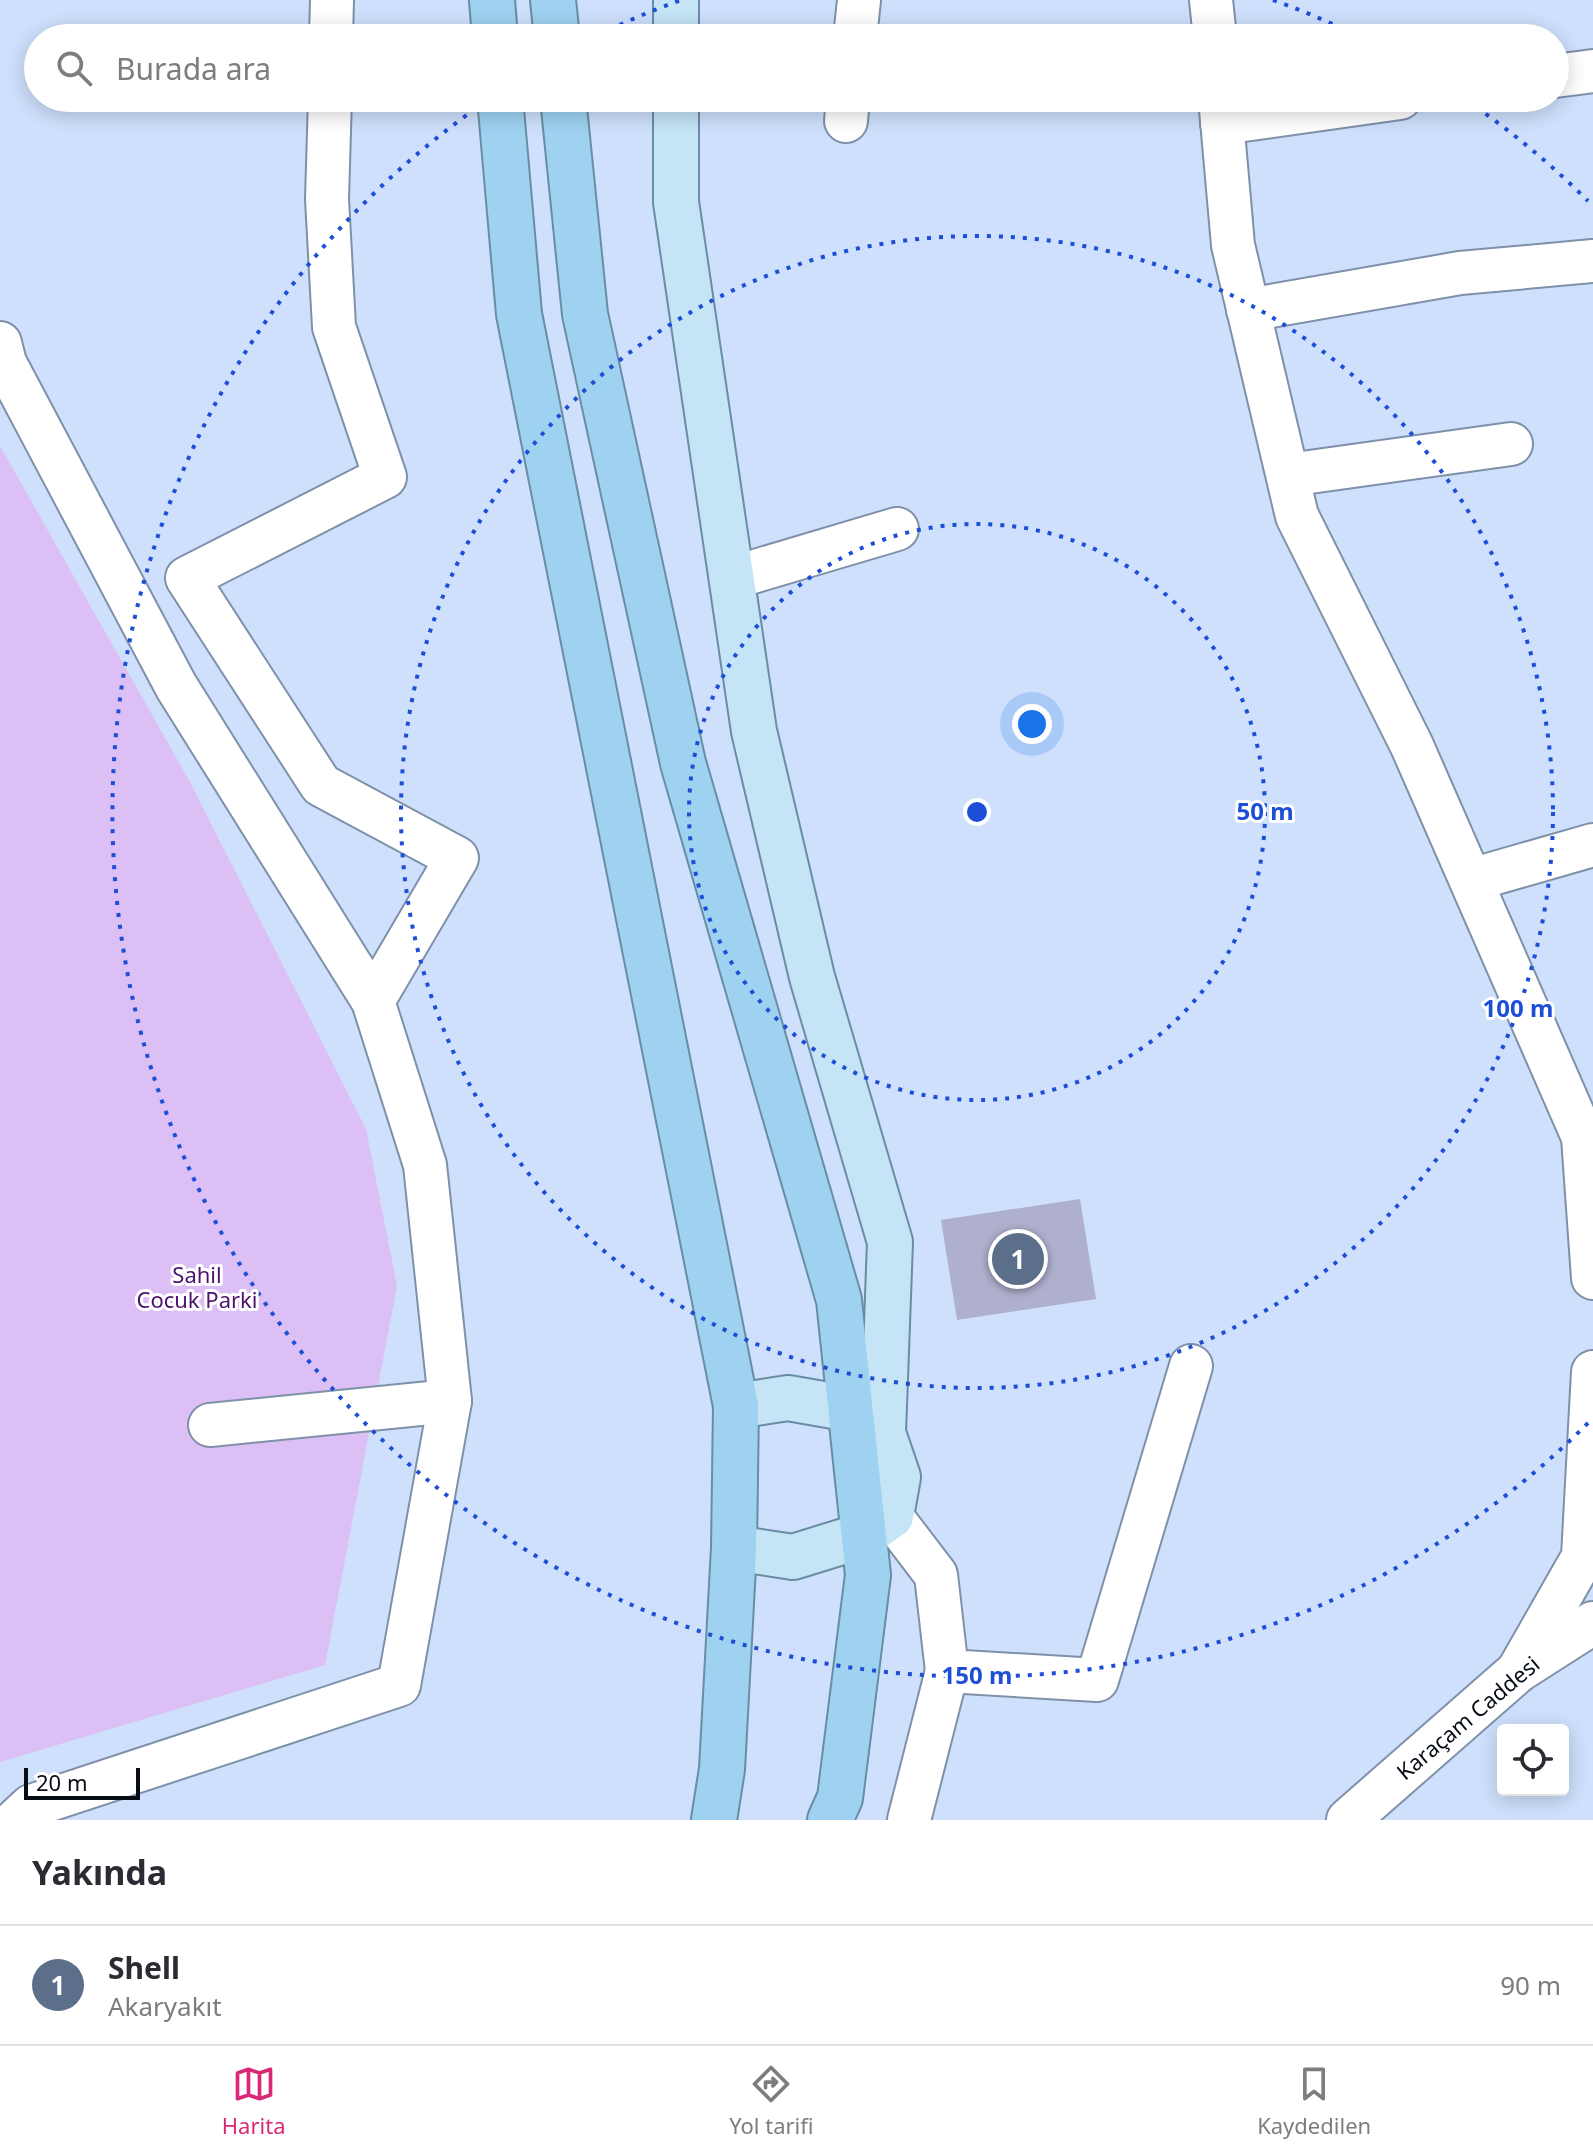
<!DOCTYPE html>
<html lang="tr">
<head>
<meta charset="utf-8">
<style>
	:root { --surface:#fff; --page:#f2f2f3; --text:#2b2b33; --muted:#7c7c81; --line:#e1e1e2; --accent:#db2777 }
	body { margin:0; font-family:"Noto Sans",sans-serif; background:var(--page); color:var(--text) }
	.controls { position:absolute; right:24px; bottom:24px; display:grid; overflow:hidden; border-radius:8px; box-shadow:0 4px 20px #0003 }
	.controls button { width:72px; height:72px; display:grid; place-items:center; padding:0; border:0; border-bottom:2px solid var(--line); background:var(--surface); color:var(--text); font:40px sans-serif }
	.scale { position:absolute; left:24px; bottom:20px; width:116px; box-sizing:border-box; padding-left:8px; border:4px solid #070d16; border-top:0; font-size:22px; line-height:28px; white-space:nowrap; color:#070d16; -webkit-text-stroke:6px #fff; paint-order:stroke }
	.you { position:absolute; left:1032px; top:724px; width:28px; height:28px; margin:-20px; border:6px solid #fff; border-radius:50%; background:#1a73e8; box-shadow:0 0 0 12px #1a73e833 }
	.badge { display:grid; place-items:center; width:52px; height:52px; border-radius:50%; background:var(--accent); color:#fff; font-size:26px; font-weight:700 }
	.pin { position:absolute; translate:-50% -50%; border:4px solid #fff; box-shadow:0 2px 8px #0006 }
	.list { margin:0; padding:0; list-style:none }
	h2 { display:flex; justify-content:space-between; align-items:center; height:104px; margin:0; padding:0 32px; font-size:34px }
	h2 small { font-size:26px; font-weight:400; color:var(--muted) }
	.list li { display:grid; grid-template-columns:52px 1fr auto; gap:24px; align-items:center; box-sizing:border-box; height:120px; padding:0 32px; border-top:2px solid var(--line) }
	.list b { display:block; font-size:30px; white-space:nowrap }
	.list p { margin:0; font-size:26px; white-space:nowrap; color:var(--muted) }
	.list em { font-size:26px; font-style:normal; color:var(--muted) }
	.icon { flex:none; width:44px; height:44px; fill:none; stroke:currentColor; stroke-width:2; stroke-linecap:round; stroke-linejoin:round }
	.map { position:relative; flex:none; width:1593px; height:1820px; overflow:hidden }
	.search { position:absolute; background:var(--surface); box-shadow:0 4px 20px #0003; left:24px; right:24px; top:24px; height:88px; display:flex; align-items:center; gap:20px; box-sizing:border-box; padding:0 28px; border-radius:44px; color:var(--muted); font-size:30px }
	.sheet { height:224px; background:var(--surface) }
	nav { display:flex; justify-content:space-around; align-items:center; box-sizing:border-box; height:112px; border-top:2px solid var(--line); background:var(--surface); font-size:22px; color:var(--muted) }
	nav a { display:grid; justify-items:center; gap:4px }
	nav .on { color:var(--accent) }
	.map>svg:first-child { display:block }
	.green { fill:#dbbff5 }
	.building { fill:#afb0ce }
	.lines { fill:none; stroke-linecap:round; stroke-linejoin:round }
	.minor-casing { stroke:#7f90a9; stroke-width:46 }
	.major-casing { stroke:#698da4; stroke-width:48 }
	.highway-casing { stroke:#698da4; stroke-width:48 }
	.minor { stroke:#fff; stroke-width:42 }
	.major { stroke:#c5e4f6; stroke-width:44 }
	.highway { stroke:#9ed2f0; stroke-width:44 }
	.ring { fill:none; stroke:#1d4ed8; stroke-width:4; stroke-dasharray:4 8 }
	.labels { text-anchor:middle; stroke-width:6; stroke-linejoin:round; paint-order:stroke }
	.park-label { font-size:22px; fill:#4c136e; stroke:#fff }
	.street-label { font-size:22px; fill:#070d16; stroke:#fff }
	.centre { fill:#1d4ed8; stroke:#fff; stroke-width:4 }
	.ring-label { font-size:24px; text-anchor:middle; font-weight:bold; fill:#1d4ed8; stroke:#fff; stroke-width:6; stroke-linejoin:round; paint-order:stroke }
</style>
</head>
<body>
<div class="map">
<svg width="1593" height="1820" viewBox="0 0 1593 1820">
	<rect width="100%" height="100%" fill="#cee0fc"/>
	<path class="green" d="M0,446L190,782L366,1129L397,1286L325,1665L0,1762Z"/>
	<path class="building" d="M1080,1199L1096,1299L957,1320L941,1220Z"/>
	<g class="lines">
		<defs>
			<g id="minor">
				<path d="M1211,0L1215,38"/>
				<path d="M331,38L332,0"/>
				<path d="M855,38L859,0"/>
				<path d="M1555,76L1593,71"/>
				<path d="M330,98L327,199L334,327L385,477L187,578L321,785L457,858L373,1001"/>
				<path d="M1220,98L1233,245L1297,516L1412,746L1583,1137L1593,1278"/>
				<path d="M846,121L848,98"/>
				<path d="M1222,123L1400,98"/>
				<path d="M1248,310L1460,273L1593,261"/>
				<path d="M0,343L5,363L176,686L373,1001L425,1165L450,1401L399,1685L31,1806L16,1820"/>
				<path d="M1288,475L1511,444"/>
				<path d="M732,578L897,529"/>
				<path d="M1471,880L1593,845"/>
				<path d="M210,1425L450,1401"/>
				<path d="M891,1516L936,1575L947,1671L1097,1680L1191,1366"/>
				<path d="M1518,1671L1583,1557L1593,1372"/>
				<path d="M909,1820L947,1671"/>
				<path d="M1348,1820L1518,1671L1593,1623"/>
			</g>
			<g id="major">
				<path d="M676,0V38"/>
				<path d="M676,98V202L754,731L812,977L890,1242L883,1433L898,1477L891,1516L864,1535L793,1557L734,1548"/>
				<path d="M736,1406L788,1398L851,1409L869,1419L881,1431"/>
			</g>
			<g id="highway">
				<path d="M492,0L495,38"/>
				<path d="M553,0L557,38"/>
				<path d="M500,98L519,314L736,1406L734,1548L722,1769L714,1820"/>
				<path d="M563,98L585,314L683,763L839,1300L868,1575L840,1798L830,1820"/>
			</g>
		</defs>
		<use href="#minor" class="minor-casing"/>
		<use href="#major" class="major-casing"/>
		<use href="#highway" class="highway-casing"/>
		<use href="#minor" class="minor"/>
		<use href="#major" class="major"/>
		<use href="#highway" class="highway"/>
	</g>
	<g class="ring">
		<circle cx="977" cy="812" r="288"/>
		<circle cx="977" cy="812" r="576"/>
		<path d="M1588 1423A864 864 0 1 1 488 100M598 35A864 864 0 0 1 681 0M1273 0A864 864 0 0 1 1356 35M1466 100A864 864 0 0 1 1588 201"/>
	</g>
	<g class="labels">
		<g class="park-label">
			<text x="197" y="1283">Sahil<tspan x="197" dy="25">Cocuk Parki</tspan></text>
		</g>
		<g class="street-label">
			<text transform="translate(1468 1718) rotate(-40)" y="8">Karaçam Caddesi</text>
		</g>
	</g>
	<circle cx="977" cy="812" r="12" class="centre"/>
	<g class="ring-label">
		<text x="1265" y="820">50 m</text>
		<text x="1518" y="1017">100 m</text>
		<text x="977" y="1684">150 m</text>
	</g>
</svg>
<div class="controls">
<button><svg class="icon" aria-label="locate" viewBox="0 0 24 24"><circle cx="12" cy="12" r="6"/><path d="M12 2v4M12 18v4M2 12h4M18 12h4"/></svg></button>
</div>
<div class="scale">20 m</div>
<div class="you"></div>
<div class="pin badge" style="left:1018px;top:1259px;background:#5c6f8a">1</div>
<div class="search"><svg class="icon" aria-label="search" viewBox="0 0 24 24"><circle cx="10" cy="10" r="6"/><path d="M15 15l6 6"/></svg>Burada ara</div>
</div>
<section class="sheet">
<h2>Yakında<small></small></h2>
<ul class="list">
<li><span class="badge" style="background:#5c6f8a">1</span><div><b>Shell</b><p>Akaryakıt</p></div><em>90 m</em></li>
</ul>
</section>
<nav>
<a class="on"><svg class="icon" aria-label="map" viewBox="0 0 24 24"><path d="M3 6l6-2 6 2 6-2v14l-6 2-6-2-6 2zM9 4v14M15 6v14"/></svg>Harita</a>
<a><svg class="icon" aria-label="directions" viewBox="0 0 24 24"><path d="M12 3l9 9-9 9-9-9zM9 14v-3h6M13 9l2 2-2 2"/></svg>Yol tarifi</a>
<a><svg class="icon" aria-label="saved" viewBox="0 0 24 24"><path d="M7 4h10v16l-5-4-5 4z"/></svg>Kaydedilen</a>
</nav>
</body>
</html>
